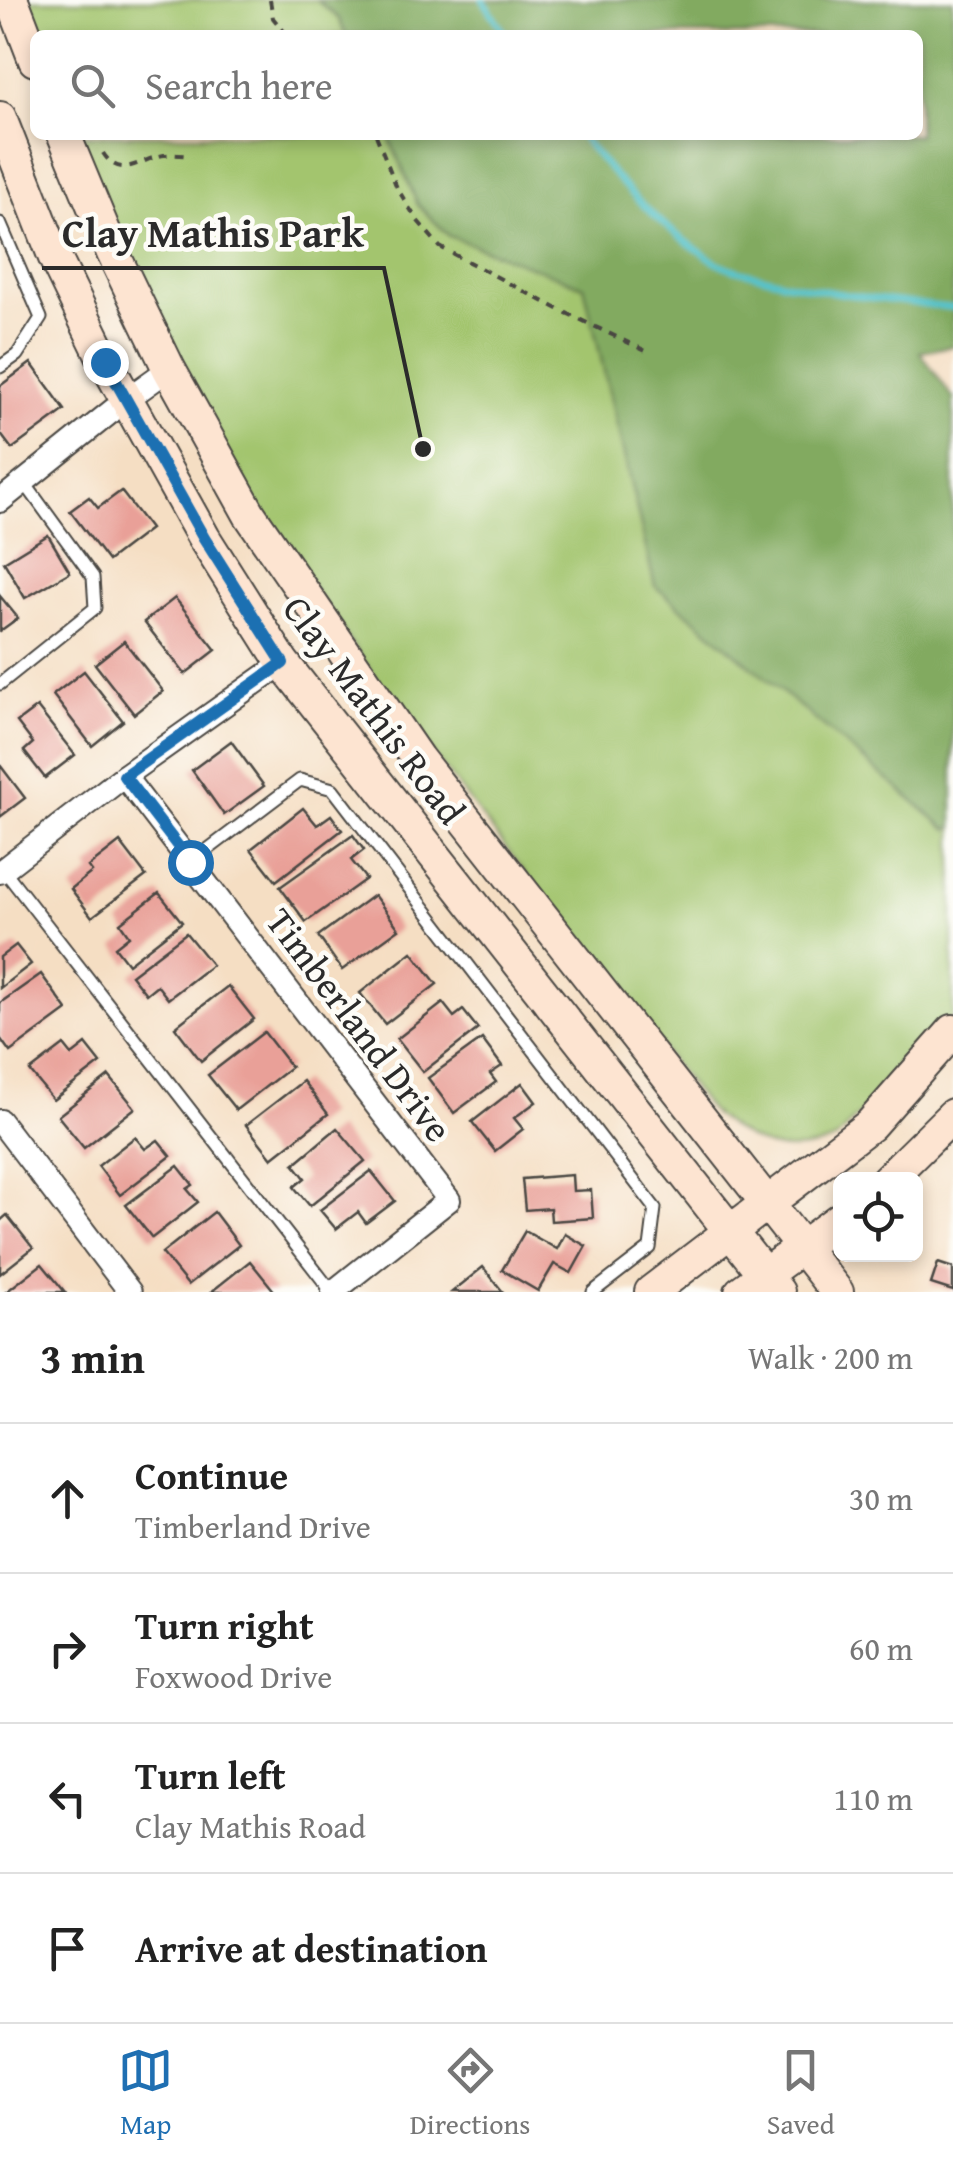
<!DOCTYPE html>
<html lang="en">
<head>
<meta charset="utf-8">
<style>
	:root { --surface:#fff; --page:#f2f2f2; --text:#222; --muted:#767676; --line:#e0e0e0; --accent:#1f6fb2 }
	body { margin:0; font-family:"Gentium Book Plus",serif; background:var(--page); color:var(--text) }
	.controls { position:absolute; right:30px; bottom:30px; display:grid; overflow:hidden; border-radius:15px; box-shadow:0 5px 15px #0003 }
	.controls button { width:90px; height:90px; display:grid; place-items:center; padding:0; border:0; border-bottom:2px solid var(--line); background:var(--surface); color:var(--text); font:50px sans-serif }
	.stop { position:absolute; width:30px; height:30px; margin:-22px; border:8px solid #1f6fb2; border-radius:50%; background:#fff }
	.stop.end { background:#1f6fb2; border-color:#fff; box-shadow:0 2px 10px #0008 }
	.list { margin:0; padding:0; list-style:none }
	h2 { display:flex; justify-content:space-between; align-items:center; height:130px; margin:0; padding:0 40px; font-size:42px }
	h2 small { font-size:32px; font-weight:400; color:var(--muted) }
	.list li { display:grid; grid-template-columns:65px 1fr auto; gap:30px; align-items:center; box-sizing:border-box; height:150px; padding:0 40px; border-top:2px solid var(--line) }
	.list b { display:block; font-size:38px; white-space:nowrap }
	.list p { margin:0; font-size:32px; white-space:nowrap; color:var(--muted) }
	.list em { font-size:32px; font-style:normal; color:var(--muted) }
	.icon { flex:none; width:55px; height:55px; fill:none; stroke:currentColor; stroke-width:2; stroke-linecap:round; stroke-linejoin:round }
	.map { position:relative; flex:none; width:953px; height:1292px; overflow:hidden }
	.search { position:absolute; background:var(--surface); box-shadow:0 5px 15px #0003; left:30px; right:30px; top:30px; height:110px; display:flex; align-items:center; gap:25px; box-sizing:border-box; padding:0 35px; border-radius:15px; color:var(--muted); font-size:38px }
	.sheet { height:730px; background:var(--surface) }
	nav { display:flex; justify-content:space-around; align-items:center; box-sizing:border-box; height:140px; border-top:2px solid var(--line); background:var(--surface); font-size:28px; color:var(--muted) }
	nav a { display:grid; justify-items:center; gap:5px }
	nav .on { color:var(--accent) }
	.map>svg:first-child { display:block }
	.green { fill:#a3c56e; stroke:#67784c; stroke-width:2.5 }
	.forest { fill:#82aa61; stroke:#566a46; stroke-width:2.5 }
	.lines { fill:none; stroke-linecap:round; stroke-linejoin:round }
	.stream { stroke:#56c3cb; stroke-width:6 }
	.building { fill:#e9a098 }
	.lane-casing { stroke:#494642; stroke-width:15 }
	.street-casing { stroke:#494642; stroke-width:26 }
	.secondary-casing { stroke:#494642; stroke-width:36 }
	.path { stroke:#494642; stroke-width:4; stroke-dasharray:8 8; stroke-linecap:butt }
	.lane { stroke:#fff; stroke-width:11 }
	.street { stroke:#fff; stroke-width:22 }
	.secondary { stroke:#fde4d1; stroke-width:32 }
	.route { stroke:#1f6fb2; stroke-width:12 }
	.labels { text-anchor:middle; stroke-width:9; stroke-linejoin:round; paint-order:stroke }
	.street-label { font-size:38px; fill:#2b2b2b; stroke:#fdfcf7 }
	.leader { fill:none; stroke:#2b2b2b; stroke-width:4 }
	.callout-dot { fill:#2b2b2b; stroke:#fdfcf7; stroke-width:4 }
	.callout-label { font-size:40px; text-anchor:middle; font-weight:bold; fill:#2b2b2b; stroke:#fdfcf7; stroke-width:9; stroke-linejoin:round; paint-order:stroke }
</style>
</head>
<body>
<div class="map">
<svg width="953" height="1292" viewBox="0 0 953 1292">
	<rect width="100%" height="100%" fill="#fdfcf7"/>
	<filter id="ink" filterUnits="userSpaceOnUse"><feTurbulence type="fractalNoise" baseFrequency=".01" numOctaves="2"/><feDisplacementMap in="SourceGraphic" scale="20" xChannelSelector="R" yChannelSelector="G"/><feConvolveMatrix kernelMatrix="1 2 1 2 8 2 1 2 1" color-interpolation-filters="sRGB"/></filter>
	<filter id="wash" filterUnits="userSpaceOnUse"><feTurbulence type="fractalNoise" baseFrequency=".0048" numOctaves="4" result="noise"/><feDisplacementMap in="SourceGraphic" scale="40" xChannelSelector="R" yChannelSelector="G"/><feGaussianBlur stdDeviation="2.25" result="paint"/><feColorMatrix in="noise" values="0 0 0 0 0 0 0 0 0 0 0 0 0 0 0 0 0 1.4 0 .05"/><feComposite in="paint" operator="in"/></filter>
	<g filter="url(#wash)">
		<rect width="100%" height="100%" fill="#f5dec3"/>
		<g class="green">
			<path d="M20,0H317L339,19L346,35H35Z"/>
			<path d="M74,135H388L418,205L449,236L584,286L655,586L947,829L953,827V1016L835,1140C783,1160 753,1146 712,1113L391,700L262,515L185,383Z"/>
		</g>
		<path class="forest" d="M317,0H953V346L920,352L953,398V827L947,829L655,586L584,286L449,236L418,205L388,135H918V35H346L339,19Z"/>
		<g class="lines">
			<g class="stream">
				<path d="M483,0L506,35"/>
				<path d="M580,135C620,185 664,232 720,264C733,271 750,273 764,277C826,294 889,301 953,308"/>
			</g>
		</g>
		<g id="blocks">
			<g class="building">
				<path d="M31,363L65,410L12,449L0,433V386Z"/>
				<path d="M121,491L150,529L108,561L70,511L89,497L98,508Z"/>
				<path d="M48,535L70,572L25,598L4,562Z"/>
				<path d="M0,596L18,618L0,631Z"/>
				<path d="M175,598L216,650L185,674L144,622Z"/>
				<path d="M124,641L163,691L134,714L95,664Z"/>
				<path d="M84,671L123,721L92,746L53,695Z"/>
				<path d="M37,707L75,755L45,778L24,751L33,743L17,722Z"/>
				<path d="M231,741L264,786L224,815L192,770Z"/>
				<path d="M0,765L25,798L0,817Z"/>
				<path d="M303,808L317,825L331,815L342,830L276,881L251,849Z"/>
				<path d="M353,835L364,850L351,860L366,879L306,922L280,887Z"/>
				<path d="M120,842L146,876L92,917L71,889L92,872L88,867Z"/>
				<path d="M159,893L182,922L128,964L115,947L129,936L120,923Z"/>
				<path d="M374,895L399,929L342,970L318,936Z"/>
				<path d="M186,933L212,965L168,999L157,985L146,994L131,975Z"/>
				<path d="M16,945L31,964L0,988V957Z"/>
				<path d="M412,952L437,984L385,1024L360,993Z"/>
				<path d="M41,974L67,1010L10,1052L0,1038V1003Z"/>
				<path d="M228,986L254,1019L201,1061L175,1027Z"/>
				<path d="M443,1003L454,1017L463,1010L478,1029L423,1072L397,1039Z"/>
				<path d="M264,1032L291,1067L236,1110L208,1075Z"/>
				<path d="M482,1039L502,1066L490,1074L496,1082L454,1113L428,1078Z"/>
				<path d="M86,1044L101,1063L53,1100L30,1071L64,1045L72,1055Z"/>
				<path d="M109,1076L135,1108L84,1148L58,1116Z"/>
				<path d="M303,1081L328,1114L272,1158L246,1125Z"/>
				<path d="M522,1083L536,1102L514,1118L523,1129L495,1151L472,1122Z"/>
				<path d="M337,1128L365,1161L310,1206L294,1187L305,1178L294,1164Z"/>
				<path d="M135,1137L145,1149L158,1140L171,1156L120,1195L98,1166Z"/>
				<path d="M178,1166L193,1185L187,1189L198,1202L152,1238L126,1205Z"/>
				<path d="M371,1171L395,1201L366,1223L358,1212L336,1229L320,1210Z"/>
				<path d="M572,1175L573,1191L591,1190L593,1218L551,1221L550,1208L525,1210L522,1179Z"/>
				<path d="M214,1212L239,1245L188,1285L162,1253Z"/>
				<path d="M7,1215L33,1248L0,1274V1221Z"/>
				<path d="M525,1231L557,1249L565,1234L586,1246L571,1273L554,1264L538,1291L502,1270Z"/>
				<path d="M250,1261L275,1292H211Z"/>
				<path d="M938,1263L953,1268V1291L931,1284Z"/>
				<path d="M42,1264L65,1292H6Z"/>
				<path d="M483,1267L503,1292H452Z"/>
			</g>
		</g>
	</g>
	<g filter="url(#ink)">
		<use href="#blocks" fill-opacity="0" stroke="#494642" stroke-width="2.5"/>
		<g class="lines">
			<defs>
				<g id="lane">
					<path d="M0,223L41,318L17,355L0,367"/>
					<path d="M0,684L95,608L93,577L24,482"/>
					<path d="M190,863L300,780L333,789L655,1208L650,1248L593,1292"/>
					<path d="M4,870L332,1292"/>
				</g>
				<g id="street">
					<path d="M0,501L127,399L169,369"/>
					<path d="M124,776L449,1200L333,1292"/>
					<path d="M0,872L124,776L283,663"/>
					<path d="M0,1121L130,1292"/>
				</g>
				<g id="secondary">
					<path d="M12,0L35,60"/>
					<path d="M0,118L55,258L105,361L204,538L283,663L778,1292"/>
					<path d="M64,135L113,253L169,369L250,515L418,759L837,1292"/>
					<path d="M887,1180L953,1115"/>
					<path d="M651,1292L870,1125L953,1031"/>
					<path d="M741,1292L840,1219"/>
				</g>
			</defs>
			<use href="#lane" class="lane-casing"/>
			<use href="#street" class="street-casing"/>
			<use href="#secondary" class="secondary-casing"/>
			<g class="path">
				<path d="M270,0L273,18L287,35"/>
				<path d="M376,135L397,188L417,220L440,247L554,307L650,353"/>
				<path d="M103,153C121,181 139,159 164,155C172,154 181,155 190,156"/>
			</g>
			<use href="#lane" class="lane"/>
			<use href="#street" class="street"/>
			<use href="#secondary" class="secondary"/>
		</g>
	</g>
	<g class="lines" filter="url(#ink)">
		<path class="route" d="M105,362L204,538L283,663L124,776L190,862"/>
	</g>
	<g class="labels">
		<g class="street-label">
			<text transform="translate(374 710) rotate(53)" y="13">Clay Mathis Road</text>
			<text transform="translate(359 1025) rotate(53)" y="13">Timberland Drive</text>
		</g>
	</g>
	<path class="leader" d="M423 449L384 268H42"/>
	<circle class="callout-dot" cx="423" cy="449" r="10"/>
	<g class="callout-label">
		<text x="213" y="247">Clay Mathis Park</text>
	</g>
</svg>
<div class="controls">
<button><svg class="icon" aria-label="locate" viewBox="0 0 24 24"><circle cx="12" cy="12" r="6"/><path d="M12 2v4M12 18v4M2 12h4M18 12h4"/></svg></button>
</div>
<div class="stop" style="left:190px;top:862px"></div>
<div class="stop end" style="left:105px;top:362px"></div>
<div class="search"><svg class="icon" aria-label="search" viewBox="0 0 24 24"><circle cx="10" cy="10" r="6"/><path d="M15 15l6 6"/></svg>Search here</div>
</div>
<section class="sheet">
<h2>3 min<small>Walk · 200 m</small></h2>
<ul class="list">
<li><svg class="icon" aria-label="ahead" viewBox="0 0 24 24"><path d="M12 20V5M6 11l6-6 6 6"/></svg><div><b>Continue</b><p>Timberland Drive</p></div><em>30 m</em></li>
<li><svg class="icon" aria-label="right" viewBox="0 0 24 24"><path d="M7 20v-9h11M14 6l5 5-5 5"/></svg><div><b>Turn right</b><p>Foxwood Drive</p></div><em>60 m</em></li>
<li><svg class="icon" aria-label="left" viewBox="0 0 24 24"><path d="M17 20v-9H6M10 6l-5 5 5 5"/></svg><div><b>Turn left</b><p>Clay Mathis Road</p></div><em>110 m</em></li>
<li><svg class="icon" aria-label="arrive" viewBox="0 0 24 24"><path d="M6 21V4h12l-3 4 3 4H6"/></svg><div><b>Arrive at destination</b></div></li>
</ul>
</section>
<nav>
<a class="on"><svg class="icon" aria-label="map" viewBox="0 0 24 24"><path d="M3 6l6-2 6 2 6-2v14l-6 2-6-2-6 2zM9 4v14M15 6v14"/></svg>Map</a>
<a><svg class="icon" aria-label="directions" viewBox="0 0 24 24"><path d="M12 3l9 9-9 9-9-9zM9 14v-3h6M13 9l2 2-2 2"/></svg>Directions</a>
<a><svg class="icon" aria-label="saved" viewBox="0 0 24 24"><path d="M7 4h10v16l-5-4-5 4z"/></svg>Saved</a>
</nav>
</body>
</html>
